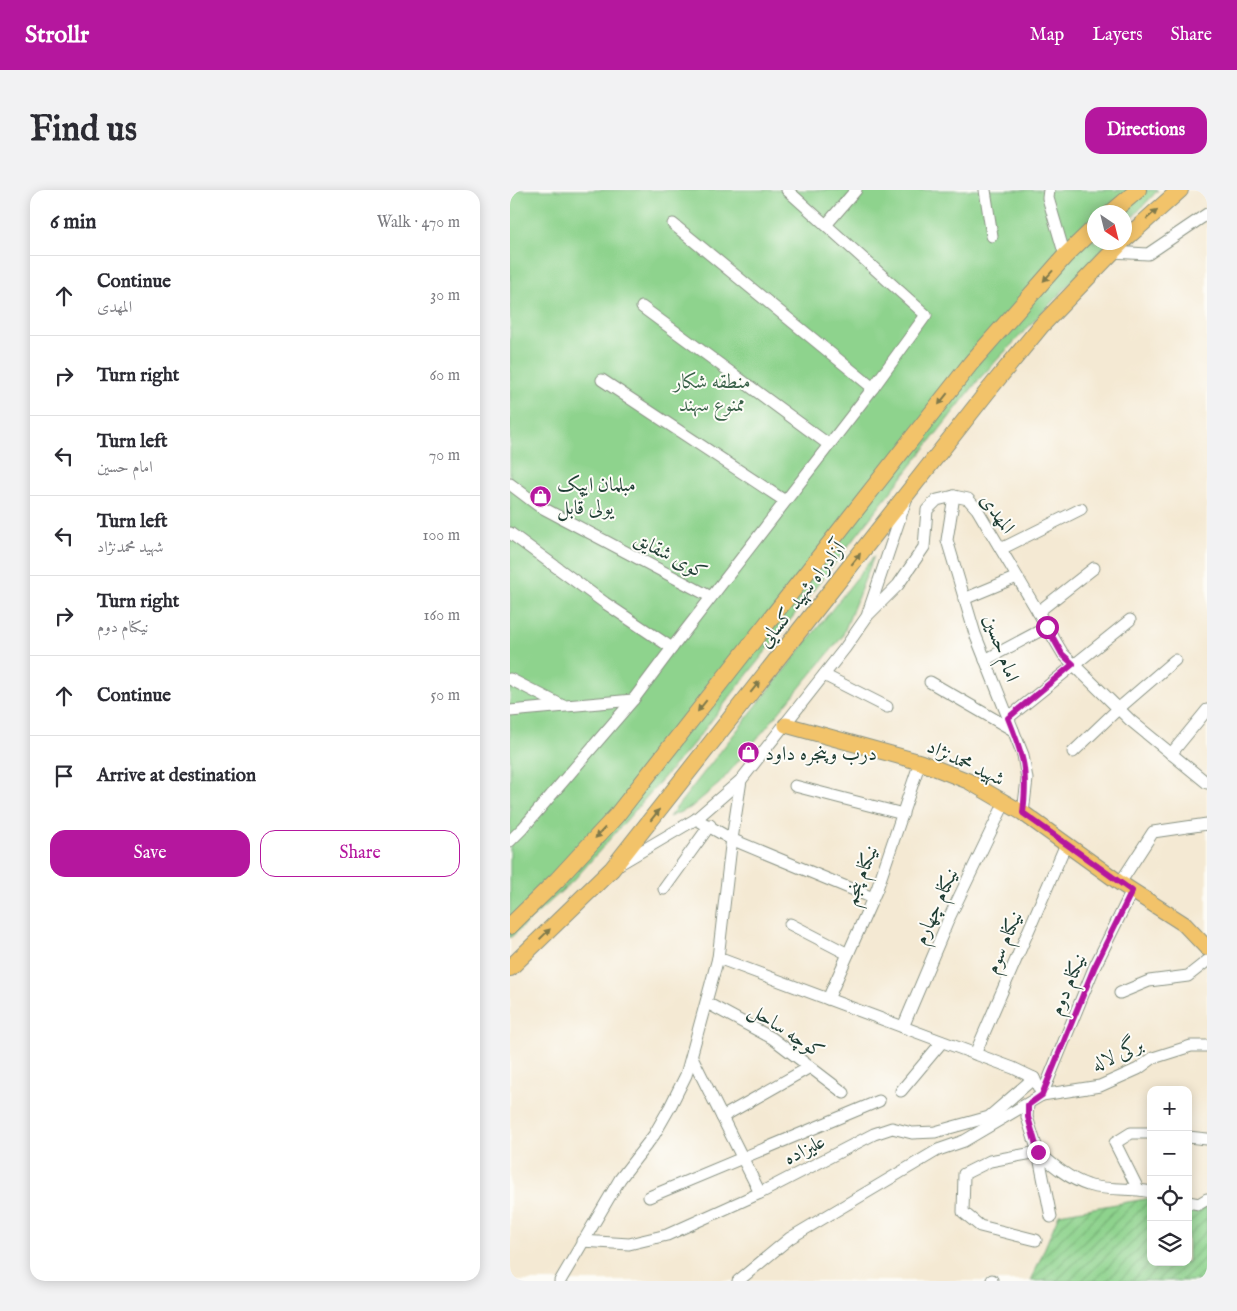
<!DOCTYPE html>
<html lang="en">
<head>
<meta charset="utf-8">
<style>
	:root { --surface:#fff; --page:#f2f2f3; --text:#2b2b33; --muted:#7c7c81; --line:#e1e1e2; --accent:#b5179e }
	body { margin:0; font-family:"IM FELL English",Amiri,serif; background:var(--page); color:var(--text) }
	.controls { position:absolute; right:15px; bottom:15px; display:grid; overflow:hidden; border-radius:10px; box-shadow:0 2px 12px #0003 }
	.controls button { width:45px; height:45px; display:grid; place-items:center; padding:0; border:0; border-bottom:1px solid var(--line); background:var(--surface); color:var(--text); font:25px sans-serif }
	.compass { position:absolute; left:577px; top:15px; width:45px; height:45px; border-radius:50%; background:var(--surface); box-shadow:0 2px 12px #0003; rotate:145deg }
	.stop { position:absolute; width:15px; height:15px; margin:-11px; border:4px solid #b5179e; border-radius:50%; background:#fff }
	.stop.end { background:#b5179e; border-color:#fff; box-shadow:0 1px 5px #0008 }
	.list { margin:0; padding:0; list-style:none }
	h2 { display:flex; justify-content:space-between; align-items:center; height:65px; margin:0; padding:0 20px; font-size:21px }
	h2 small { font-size:16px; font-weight:400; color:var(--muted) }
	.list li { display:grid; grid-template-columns:32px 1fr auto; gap:15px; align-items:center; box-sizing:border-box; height:80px; padding:0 20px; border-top:1px solid var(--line) }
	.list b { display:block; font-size:19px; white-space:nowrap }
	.list p { margin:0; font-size:16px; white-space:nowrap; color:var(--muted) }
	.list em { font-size:16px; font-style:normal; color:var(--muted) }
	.actions { display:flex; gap:10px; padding:15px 20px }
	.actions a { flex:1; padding:11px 0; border:1px solid var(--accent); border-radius:15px; text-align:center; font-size:18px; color:var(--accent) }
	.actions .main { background:var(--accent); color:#fff }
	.icon { flex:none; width:28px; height:28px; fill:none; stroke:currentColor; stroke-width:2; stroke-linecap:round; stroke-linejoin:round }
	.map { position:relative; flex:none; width:697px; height:1091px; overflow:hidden; border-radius:15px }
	header { display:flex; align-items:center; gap:30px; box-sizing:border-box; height:70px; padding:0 25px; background:var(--accent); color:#fff }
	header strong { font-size:24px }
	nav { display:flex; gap:28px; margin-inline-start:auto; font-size:18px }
	.intro { display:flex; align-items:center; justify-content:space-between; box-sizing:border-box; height:120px; padding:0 30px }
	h1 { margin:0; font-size:35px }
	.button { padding:12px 22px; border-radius:15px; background:var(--accent); color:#fff; font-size:18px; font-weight:700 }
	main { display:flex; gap:30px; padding:0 30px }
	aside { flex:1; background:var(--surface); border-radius:15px; box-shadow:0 2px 12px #0003 }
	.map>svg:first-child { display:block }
	.park { fill:#8ed38d; stroke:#568860 }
	.garden { fill:url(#garden-furrows); stroke:#568860 }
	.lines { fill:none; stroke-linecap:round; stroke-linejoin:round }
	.minor-casing { stroke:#8a9384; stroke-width:13 }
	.major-casing { stroke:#8a9384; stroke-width:17 }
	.highway-casing { stroke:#8a9384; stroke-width:18 }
	.minor { stroke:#fff; stroke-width:11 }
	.major { stroke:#f2c36a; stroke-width:15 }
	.highway { stroke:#f2c36a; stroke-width:16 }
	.oneway { fill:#7e794c }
	.route { stroke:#b5179e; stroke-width:6 }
	.labels { text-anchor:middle; stroke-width:4; stroke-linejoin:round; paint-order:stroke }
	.park-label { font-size:20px; fill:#3b624a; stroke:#fdfcf7 }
	.poi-label { font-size:20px; fill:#1f3d34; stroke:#fdfcf7; text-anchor:start }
	.street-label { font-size:20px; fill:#1f3d34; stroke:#fdfcf7 }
</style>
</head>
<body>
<header>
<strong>Strollr</strong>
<nav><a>Map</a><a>Layers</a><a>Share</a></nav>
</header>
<div class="intro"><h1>Find us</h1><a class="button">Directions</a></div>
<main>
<aside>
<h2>6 min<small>Walk · 470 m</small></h2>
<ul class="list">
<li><svg class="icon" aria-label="ahead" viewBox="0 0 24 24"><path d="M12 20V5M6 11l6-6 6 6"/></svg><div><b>Continue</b><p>المهدی</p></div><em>30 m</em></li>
<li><svg class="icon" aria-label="right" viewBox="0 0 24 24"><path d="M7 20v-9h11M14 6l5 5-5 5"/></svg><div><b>Turn right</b></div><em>60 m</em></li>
<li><svg class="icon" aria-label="left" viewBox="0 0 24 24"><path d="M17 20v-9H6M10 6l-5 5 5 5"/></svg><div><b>Turn left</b><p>امام حسین</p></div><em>70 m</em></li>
<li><svg class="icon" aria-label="left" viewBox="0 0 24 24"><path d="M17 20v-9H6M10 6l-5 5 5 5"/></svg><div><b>Turn left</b><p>شهید محمدنژاد</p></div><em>100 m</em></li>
<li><svg class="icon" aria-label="right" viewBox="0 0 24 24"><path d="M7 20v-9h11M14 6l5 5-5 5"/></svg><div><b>Turn right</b><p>نیکنام دوم</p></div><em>160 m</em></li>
<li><svg class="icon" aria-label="ahead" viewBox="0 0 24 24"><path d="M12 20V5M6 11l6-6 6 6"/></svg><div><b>Continue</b></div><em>50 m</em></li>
<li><svg class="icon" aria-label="arrive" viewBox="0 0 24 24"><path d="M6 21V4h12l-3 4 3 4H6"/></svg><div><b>Arrive at destination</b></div></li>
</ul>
<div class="actions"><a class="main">Save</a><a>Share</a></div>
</aside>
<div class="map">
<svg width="697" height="1091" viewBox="0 0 697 1091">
	<defs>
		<pattern id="garden-furrows" width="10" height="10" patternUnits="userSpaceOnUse" patternTransform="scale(1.25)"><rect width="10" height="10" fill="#8ed38d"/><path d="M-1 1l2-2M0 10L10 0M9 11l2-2" fill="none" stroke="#73ac74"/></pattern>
	</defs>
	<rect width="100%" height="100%" fill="#fdfcf7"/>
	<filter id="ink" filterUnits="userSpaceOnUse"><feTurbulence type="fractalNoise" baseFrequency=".02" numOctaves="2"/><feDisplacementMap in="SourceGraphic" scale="10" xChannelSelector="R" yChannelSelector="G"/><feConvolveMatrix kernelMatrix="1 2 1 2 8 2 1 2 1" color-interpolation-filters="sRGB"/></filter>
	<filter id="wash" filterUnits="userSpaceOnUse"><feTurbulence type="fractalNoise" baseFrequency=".0096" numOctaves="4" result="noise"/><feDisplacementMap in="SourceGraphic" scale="20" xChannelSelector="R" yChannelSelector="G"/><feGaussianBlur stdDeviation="1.12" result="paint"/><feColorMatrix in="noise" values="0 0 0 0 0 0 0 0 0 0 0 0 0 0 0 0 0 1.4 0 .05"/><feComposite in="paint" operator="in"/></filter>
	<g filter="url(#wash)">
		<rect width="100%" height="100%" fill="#f4e9d3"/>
		<g class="park">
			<path d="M0,0H648L615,35L614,22H584V52L598,53L470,188L183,554L64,690L0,748Z"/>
			<path d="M364,366L332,447L210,593L180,618L159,627Z"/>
		</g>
		<path class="garden" d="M641,1008V1072H678V1015L697,1018V1091H521L549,1024Z"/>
	</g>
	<g filter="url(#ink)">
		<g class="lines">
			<defs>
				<g id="minor">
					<path d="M475,0L482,46"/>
					<path d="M539,0L538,8L555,66"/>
					<path d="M163,34L363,198"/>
					<path d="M316,35L346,0"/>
					<path d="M602,62L638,64L697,24"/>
					<path d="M132,117L318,254"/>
					<path d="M92,190L275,311"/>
					<path d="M0,294L29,316L201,407"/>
					<path d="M444,306L437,350L465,444L513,565L517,589L513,623"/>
					<path d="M0,343L95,413L162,458L123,510L13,638L0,651"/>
					<path d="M491,359L571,319"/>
					<path d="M454,409L507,387"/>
					<path d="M528,422L584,378"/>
					<path d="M358,423L396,310"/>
					<path d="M162,458L363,198L416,125L277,0"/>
					<path d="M475,470L537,437"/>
					<path d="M314,485L377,517"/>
					<path d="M0,489L51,515"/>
					<path d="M420,492L503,540"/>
					<path d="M0,521L123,510"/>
					<path d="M498,528L620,430"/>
					<path d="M563,562L608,519L665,470"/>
					<path d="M661,564L697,520"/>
					<path d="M285,596L393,624"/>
					<path d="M186,629L221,649L363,708"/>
					<path d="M108,675L186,629L231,590L335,458L358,425L388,395L414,357L417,320L427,310L444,306L458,309L467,319L553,464L620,530L697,593"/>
					<path d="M610,693L643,642L697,634"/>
					<path d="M154,699L200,635"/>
					<path d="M280,734L338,764"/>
					<path d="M208,768L503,878L524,888L532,905"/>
					<path d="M610,803L639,791L678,786L697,771"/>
					<path d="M318,809L367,699L410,572"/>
					<path d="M197,813L262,848L334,903"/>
					<path d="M393,837L440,726L495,612"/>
					<path d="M465,864L556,654"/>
					<path d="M182,867L250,1003"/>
					<path d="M391,901L432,852"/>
					<path d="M532,905L584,778L622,701"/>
					<path d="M518,915L517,927L528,962L541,1027"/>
					<path d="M212,927L300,877"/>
					<path d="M678,947L697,949"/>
					<path d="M628,999L605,953L621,943H641"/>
					<path d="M139,1007L369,911"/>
					<path d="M678,1012L689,1014L697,1009"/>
					<path d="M526,1050L470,1036L453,1022L454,984L480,971L528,962C543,975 559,989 578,995C594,1001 621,997 641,1002"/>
					<path d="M72,1051L119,1054L157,1045L250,1003L364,944L382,938L402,943L425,942L479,927L524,888"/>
					<path d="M482,1090V1091"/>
					<path d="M50,1091L110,989L144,945L160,917L176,885L208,768L221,656L231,590"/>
					<path d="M228,1091L280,1048L428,960L454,951L532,905L590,896L628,879L643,868L681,856H697"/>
				</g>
				<path id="major" d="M276,535L410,572L458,591L513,623L610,693L674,734L697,758"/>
				<g id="highway">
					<path d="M602,22L628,0"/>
					<path d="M614,50L670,0"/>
					<path d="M0,736L47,690L106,626L461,173L555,66L584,38"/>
					<path d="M0,778L102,679L477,202L531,136L612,52"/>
				</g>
			</defs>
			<use href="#minor" class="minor-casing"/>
			<use href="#major" class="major-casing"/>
			<use href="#highway" class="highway-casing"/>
			<use href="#minor" class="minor"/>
			<use href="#major" class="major"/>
			<use href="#highway" class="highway"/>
		</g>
		<defs><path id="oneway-solid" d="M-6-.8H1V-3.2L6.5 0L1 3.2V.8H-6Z" transform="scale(1.25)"/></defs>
		<g class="oneway">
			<use href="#oneway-solid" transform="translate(642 24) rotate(-41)"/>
			<use href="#oneway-solid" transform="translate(538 86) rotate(132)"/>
			<use href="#oneway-solid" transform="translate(433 209) rotate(128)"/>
			<use href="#oneway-solid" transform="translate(346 369) rotate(-52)"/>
			<use href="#oneway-solid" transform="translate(245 497) rotate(-52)"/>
			<use href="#oneway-solid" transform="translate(192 516) rotate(128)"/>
			<use href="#oneway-solid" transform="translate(145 625) rotate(-52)"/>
			<use href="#oneway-solid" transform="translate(90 643) rotate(133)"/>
			<use href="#oneway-solid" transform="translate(35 744) rotate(-44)"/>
		</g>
	</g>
	<g class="lines" filter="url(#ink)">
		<path class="route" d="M528,962L518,927V915L532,905L584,778L622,701L513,623C518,579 514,568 498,528L563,474L552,464L537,437"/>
	</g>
	<defs>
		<symbol id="shop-disc" viewBox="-11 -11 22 22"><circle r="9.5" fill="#b5179e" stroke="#fdfcf7"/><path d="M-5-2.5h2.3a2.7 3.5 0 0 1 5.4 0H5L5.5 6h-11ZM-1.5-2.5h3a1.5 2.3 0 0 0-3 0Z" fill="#fff"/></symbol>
	</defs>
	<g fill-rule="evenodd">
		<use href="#shop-disc" x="18" y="294" width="25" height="25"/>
		<use href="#shop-disc" x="226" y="550" width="25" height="25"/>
	</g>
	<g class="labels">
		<g class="park-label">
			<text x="202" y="198">منطقه شکار<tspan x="202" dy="23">ممنوع سهند</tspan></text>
		</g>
		<g class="poi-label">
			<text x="47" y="301">مبلمان ایپک<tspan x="47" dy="23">یولی قابل</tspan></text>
			<text x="255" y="570">درب وپنجره داود</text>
		</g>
		<g class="street-label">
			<text transform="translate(488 323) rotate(54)" y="7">المهدی</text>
			<text transform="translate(161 365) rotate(28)" y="7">کوی شقایق</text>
			<text transform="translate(291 404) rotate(-52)" y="7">آزادراه شهید کسایی</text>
			<text transform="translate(492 458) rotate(70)" y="7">امام حسین</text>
			<text transform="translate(456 572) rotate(25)" y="7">شهید محمدنژاد</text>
			<text transform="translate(350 685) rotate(-69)" y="7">نیکنام پنجم</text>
			<text transform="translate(425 716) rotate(-66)" y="7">نیکنام چهارم</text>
			<text transform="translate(493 752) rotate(-67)" y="7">نیکنام سوم</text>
			<text transform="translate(557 794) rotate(-67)" y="7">نیکنام دوم</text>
			<text transform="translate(277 840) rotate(33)" y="7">کوچه ساحل</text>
			<text transform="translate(607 864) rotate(-25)" y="7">برگی لاله</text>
			<text transform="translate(294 959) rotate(-27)" y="7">علیزاده</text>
		</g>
	</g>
</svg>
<div class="controls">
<button>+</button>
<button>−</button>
<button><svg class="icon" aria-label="locate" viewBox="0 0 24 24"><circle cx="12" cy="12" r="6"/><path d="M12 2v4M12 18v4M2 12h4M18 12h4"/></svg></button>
<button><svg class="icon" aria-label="layers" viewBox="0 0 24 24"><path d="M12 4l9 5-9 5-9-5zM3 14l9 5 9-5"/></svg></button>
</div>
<svg class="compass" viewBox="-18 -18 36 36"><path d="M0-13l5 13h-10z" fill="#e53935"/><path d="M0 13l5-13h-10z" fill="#7c7c81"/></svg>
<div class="stop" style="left:537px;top:437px"></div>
<div class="stop end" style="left:528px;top:962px"></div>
</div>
</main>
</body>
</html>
